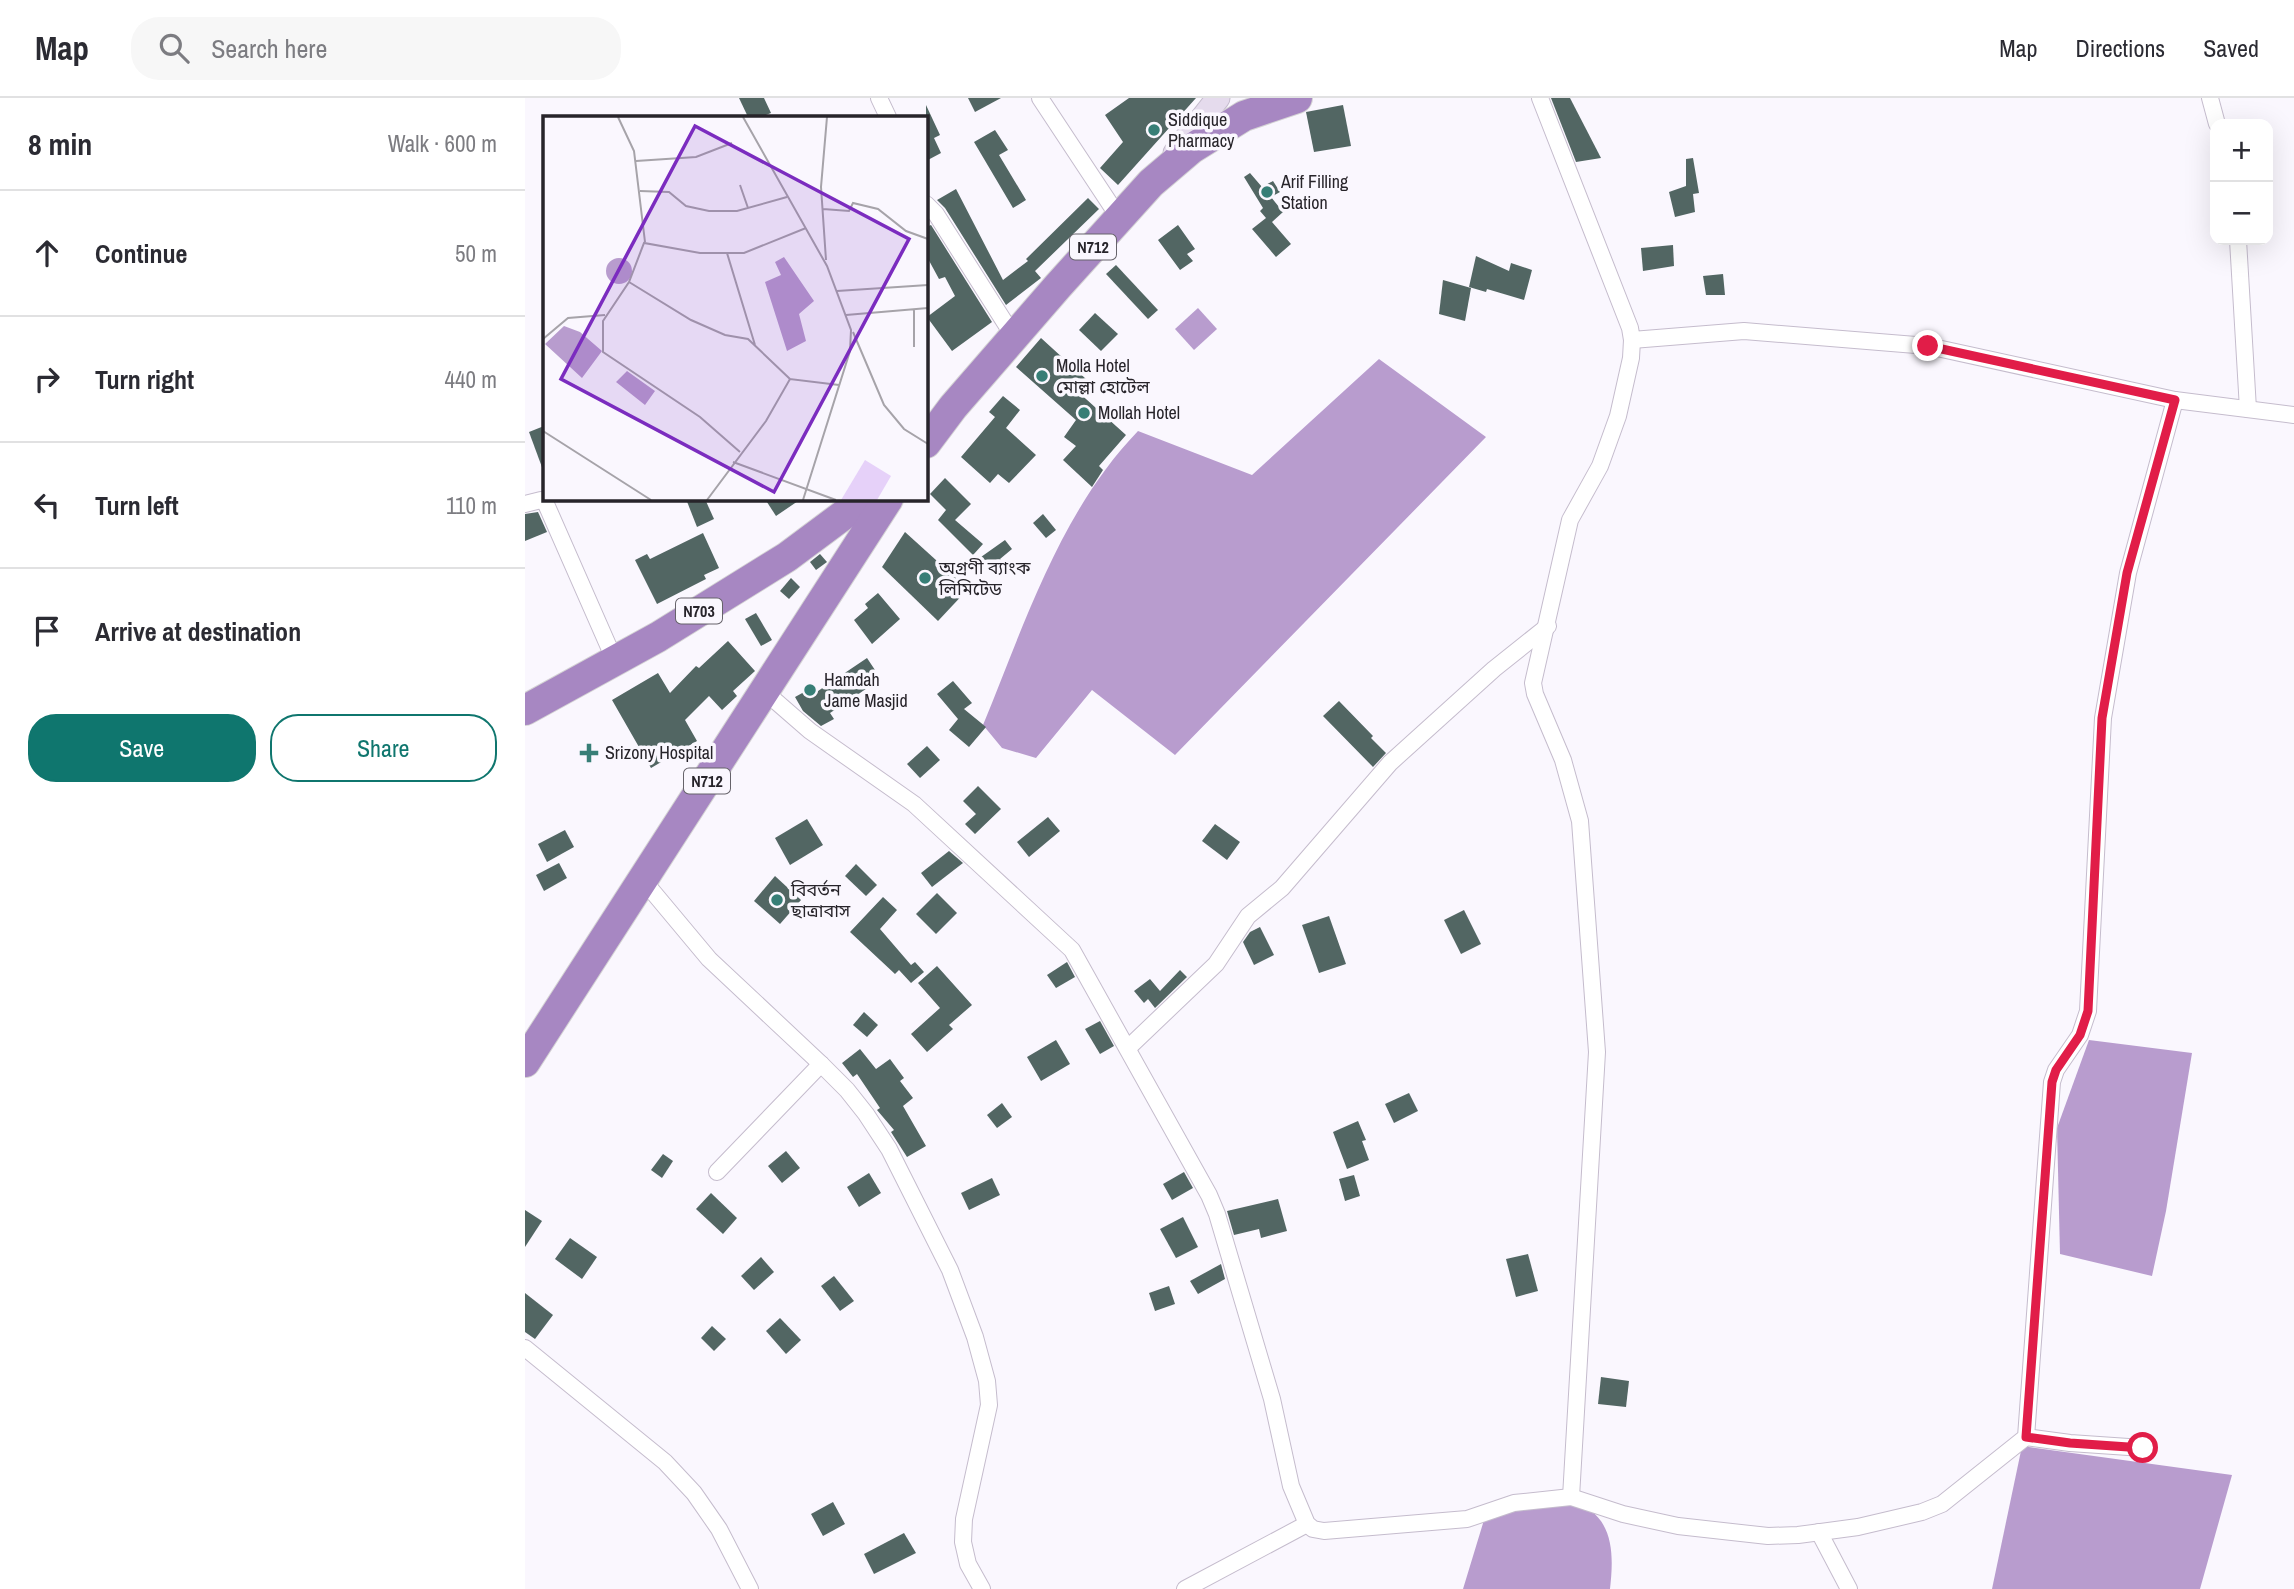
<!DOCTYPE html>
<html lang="en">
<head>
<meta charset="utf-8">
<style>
	:root { --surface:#fff; --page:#f7f7f7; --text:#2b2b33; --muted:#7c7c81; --line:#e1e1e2; --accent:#0f766e }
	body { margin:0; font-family:"Archivo Narrow","Noto Sans Bengali",sans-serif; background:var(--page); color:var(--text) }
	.controls { position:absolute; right:21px; top:21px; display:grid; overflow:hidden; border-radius:14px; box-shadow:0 7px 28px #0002 }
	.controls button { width:63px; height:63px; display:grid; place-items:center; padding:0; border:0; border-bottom:2px solid var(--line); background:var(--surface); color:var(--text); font:35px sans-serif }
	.stop { position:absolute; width:21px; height:21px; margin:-16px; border:5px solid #e11d48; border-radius:50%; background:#fff }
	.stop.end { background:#e11d48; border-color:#fff; box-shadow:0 2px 7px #0008 }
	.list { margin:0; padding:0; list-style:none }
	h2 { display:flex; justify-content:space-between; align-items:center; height:91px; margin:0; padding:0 28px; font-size:30px }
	h2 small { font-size:23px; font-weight:400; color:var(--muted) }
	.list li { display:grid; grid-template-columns:46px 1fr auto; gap:21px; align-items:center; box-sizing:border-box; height:126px; padding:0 28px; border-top:2px solid var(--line) }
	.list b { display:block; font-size:26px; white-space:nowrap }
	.list em { font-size:23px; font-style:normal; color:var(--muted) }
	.actions { display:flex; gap:14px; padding:21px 28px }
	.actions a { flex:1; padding:16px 0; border:2px solid var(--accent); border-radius:28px; text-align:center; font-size:24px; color:var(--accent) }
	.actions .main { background:var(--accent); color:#fff }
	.icon { flex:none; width:38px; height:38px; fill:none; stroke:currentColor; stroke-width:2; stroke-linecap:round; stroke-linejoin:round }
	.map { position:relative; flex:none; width:1769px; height:1491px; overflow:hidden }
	header { display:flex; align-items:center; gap:42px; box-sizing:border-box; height:98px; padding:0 35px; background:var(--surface); border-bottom:2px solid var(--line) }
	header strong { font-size:33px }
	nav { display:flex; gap:38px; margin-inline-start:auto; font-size:24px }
	.search { width:490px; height:63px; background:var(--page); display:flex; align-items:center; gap:18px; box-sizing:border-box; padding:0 24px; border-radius:28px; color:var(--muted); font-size:26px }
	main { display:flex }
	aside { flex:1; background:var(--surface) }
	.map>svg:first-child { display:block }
	.water { fill:#b89cce }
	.building { fill:#526663 }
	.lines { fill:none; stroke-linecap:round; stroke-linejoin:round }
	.street-casing { stroke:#c5bccd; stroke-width:18 }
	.secondary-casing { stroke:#c5bccd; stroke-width:25 }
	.highway-casing { stroke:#d4d3d4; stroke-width:32 }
	.street { stroke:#fff; stroke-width:16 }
	.secondary { stroke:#e5dbed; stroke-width:23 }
	.highway { stroke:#a787c2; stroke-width:30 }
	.route { stroke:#e11d48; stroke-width:9 }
	.poi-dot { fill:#377e76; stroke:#faf7fe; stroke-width:2.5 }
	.labels { text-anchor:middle; stroke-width:7; stroke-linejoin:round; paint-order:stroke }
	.shield { fill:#faf7fe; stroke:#66636a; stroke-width:2 }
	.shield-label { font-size:16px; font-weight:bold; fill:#27242a }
	.poi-label { font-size:18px; fill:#27242a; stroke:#faf7fe; text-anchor:start }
	.inset-road { fill:none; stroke:#a6a3a9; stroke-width:2 }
	.view { fill:#7b2cbf; fill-opacity:0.15; stroke:#7b2cbf; stroke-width:3.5 }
	.inset-edge { fill:none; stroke:#27242a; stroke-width:3.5 }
</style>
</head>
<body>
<header>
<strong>Map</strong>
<div class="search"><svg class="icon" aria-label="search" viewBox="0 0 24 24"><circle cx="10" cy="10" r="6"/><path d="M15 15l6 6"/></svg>Search here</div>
<nav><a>Map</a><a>Directions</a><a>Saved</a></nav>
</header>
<main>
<aside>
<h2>8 min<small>Walk · 600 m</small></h2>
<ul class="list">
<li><svg class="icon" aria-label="ahead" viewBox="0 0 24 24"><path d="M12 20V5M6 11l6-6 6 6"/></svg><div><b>Continue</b></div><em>50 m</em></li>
<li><svg class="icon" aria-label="right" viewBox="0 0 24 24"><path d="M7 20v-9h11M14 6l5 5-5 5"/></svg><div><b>Turn right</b></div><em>440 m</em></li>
<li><svg class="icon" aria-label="left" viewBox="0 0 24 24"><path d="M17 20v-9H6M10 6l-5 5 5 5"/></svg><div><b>Turn left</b></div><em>110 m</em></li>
<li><svg class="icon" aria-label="arrive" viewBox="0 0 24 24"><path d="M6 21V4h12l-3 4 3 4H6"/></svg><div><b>Arrive at destination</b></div></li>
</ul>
<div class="actions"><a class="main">Save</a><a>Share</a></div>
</aside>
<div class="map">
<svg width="1769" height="1491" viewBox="0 0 1769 1491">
	<rect width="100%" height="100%" fill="#faf7fe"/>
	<g class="water">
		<path d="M673,210L692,231L669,252L650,231Z"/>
		<path d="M854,261L961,339L650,657L567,592L511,660L477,650L458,627C500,525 535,414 613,333L727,377Z"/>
		<path d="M1564,942L1667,955L1641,1113L1627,1178L1535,1156L1532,1030Z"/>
		<path d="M1497,1348L1707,1377L1675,1491H1467Z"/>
		<path d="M1038,1403C1046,1405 1058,1407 1065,1412C1090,1430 1088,1464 1085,1491H938L959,1422L987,1407Z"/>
	</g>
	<g class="building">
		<path d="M214,0H239L246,15L236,19H223Z"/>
		<path d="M443,0H476L450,14Z"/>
		<path d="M604,0H671L593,87L575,70L598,44L580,17Z"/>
		<path d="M1026,0H1045L1076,60L1051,64Z"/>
		<path d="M401,7L415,37L409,40L416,55L401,63Z"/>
		<path d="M818,7L826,48L789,54L781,14Z"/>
		<path d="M470,32L483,52L474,57L501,102L488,110L449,44Z"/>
		<path d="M1168,60L1174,95L1168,96L1170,114L1150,119L1144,94L1161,88V61Z"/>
		<path d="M725,75L737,89L748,83L755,94L746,99L758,114L747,124L766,146L751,159L727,131L741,120L735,113L738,110L719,79Z"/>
		<path d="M431,91L478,182L503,163L501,161L563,100L574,111L510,173L516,180L481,207L420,110L412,102Z"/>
		<path d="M406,127L467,224L427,253L402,219L430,198L420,179L414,181L401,157V129Z"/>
		<path d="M653,127L670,151L662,156L668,163L655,172L633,142Z"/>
		<path d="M1148,147L1149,168L1118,173L1116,150Z"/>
		<path d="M951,158L984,173L986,165L1007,172L999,202L962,191L961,194L944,189Z"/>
		<path d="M591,167L633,212L623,221L581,176Z"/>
		<path d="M1198,176L1200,197H1181L1178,178Z"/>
		<path d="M918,182L946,190L940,223L914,216Z"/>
		<path d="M570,215L593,236L576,253L554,232Z"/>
		<path d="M516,240L561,281L551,292L601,337L574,368L578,372L567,389L538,362L551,348L539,339L551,322L491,269Z"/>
		<path d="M478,298L495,312L481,330L511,357L484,385L473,376L465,385L436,359L470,319L464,314Z"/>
		<path d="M19,328V371L18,372L4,334Z"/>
		<path d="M420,380L446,406L430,422L458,446L448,457L413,422L421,412L405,396Z"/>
		<path d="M161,401H180L189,421L172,429Z"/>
		<path d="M240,401H276L251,418Z"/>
		<path d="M13,414L22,434L0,443V416Z"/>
		<path d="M518,416L531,432L521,440L508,425Z"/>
		<path d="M380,434L443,491L413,523L357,469Z"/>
		<path d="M178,435L194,470L179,477L181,481L132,506L110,462L122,456L125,461Z"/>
		<path d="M480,442L487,451L475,461L480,466L470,474L456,459Z"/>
		<path d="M295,456L302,464L291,472L285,464Z"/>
		<path d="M266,480L275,489L264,501L255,493Z"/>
		<path d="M353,495L375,521L347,546L329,522L343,510L340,506Z"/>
		<path d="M231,515L247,542L236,548L220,521Z"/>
		<path d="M203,543L230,573L208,593L212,598L197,612L184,598L160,622L172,643L126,670L87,602L133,575L145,595L171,568L174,570Z"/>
		<path d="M342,560L356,581L305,615L309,621L296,628L278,613L270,599L290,588L293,593Z"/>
		<path d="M428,583L447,605L439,611L461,629L444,649L424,632L433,621L412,596Z"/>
		<path d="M814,603L848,638L846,640L861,655L848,669L798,618Z"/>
		<path d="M402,648L415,662L395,680L382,666Z"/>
		<path d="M453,688L476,711L450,736L440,726L451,716L438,703Z"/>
		<path d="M523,719L535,733L504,759L492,744Z"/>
		<path d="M282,721L298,747L265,767L250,740Z"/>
		<path d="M690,726L715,744L702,762L677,743Z"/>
		<path d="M40,732L49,749L22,764L13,746Z"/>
		<path d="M424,753L438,765L407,789L396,775Z"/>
		<path d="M34,765L42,780L19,793L11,777Z"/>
		<path d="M331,766L352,787L341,798L320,778Z"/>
		<path d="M250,778L276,802L255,826L229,803Z"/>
		<path d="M412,795L432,815L411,836L391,816Z"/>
		<path d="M358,799L372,812L355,831L386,867L390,864L399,874L386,885L374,872L370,876L325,834Z"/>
		<path d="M939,812L956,846L936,856L919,822Z"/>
		<path d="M804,818L821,866L794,875L777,827Z"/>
		<path d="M735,829L749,857L729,867L718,844L725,834Z"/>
		<path d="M542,864L550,879L531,890L522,877Z"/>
		<path d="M412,868L447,907L424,927L428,931L402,954L386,936L415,910L393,885Z"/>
		<path d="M655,872L662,879L630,910L623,901L619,905L609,893L625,881L635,893Z"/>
		<path d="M339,914L353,927L342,939L328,927Z"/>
		<path d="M575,923L589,948L575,956L560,931Z"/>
		<path d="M531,942L545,966L516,983L502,959Z"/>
		<path d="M335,951L351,971L365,961L379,980L375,983L388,1000L378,1008L401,1048L382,1059L366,1034L369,1032L352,1012L355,1010L332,976L328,979L317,965Z"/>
		<path d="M884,995L893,1013L869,1025L860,1006Z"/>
		<path d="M477,1005L487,1019L472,1030L462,1017Z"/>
		<path d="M833,1023L841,1042L837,1043L844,1062L822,1071L808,1034Z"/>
		<path d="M261,1053L275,1070L257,1085L243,1068Z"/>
		<path d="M138,1056L148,1063L137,1080L126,1072Z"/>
		<path d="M659,1074L668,1090L647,1102L638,1086Z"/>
		<path d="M344,1075L356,1095L334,1109L322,1089Z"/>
		<path d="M829,1077L835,1098L820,1103L814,1081Z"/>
		<path d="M467,1080L475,1097L444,1112L436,1095Z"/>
		<path d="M186,1095L212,1120L198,1136L171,1111Z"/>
		<path d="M753,1101L762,1133L736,1140L734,1131L709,1137L702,1113Z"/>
		<path d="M0,1112L17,1123L0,1149Z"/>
		<path d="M658,1119L673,1149L651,1160L635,1131Z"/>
		<path d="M45,1140L72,1159L57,1181L30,1161Z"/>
		<path d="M1003,1156L1013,1193L991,1199L981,1161Z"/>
		<path d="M236,1159L249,1174L229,1192L216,1178Z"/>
		<path d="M696,1166L700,1181L673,1196L665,1183Z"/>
		<path d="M309,1178L329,1203L315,1213L296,1188Z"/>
		<path d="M644,1188L650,1206L630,1213L624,1195Z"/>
		<path d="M0,1195L28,1217L10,1241L0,1234Z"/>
		<path d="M255,1220L276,1242L261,1256L241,1233Z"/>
		<path d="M187,1228L201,1241L189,1253L176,1240Z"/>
		<path d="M1076,1279L1104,1283L1101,1309L1073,1306Z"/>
		<path d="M308,1404L320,1426L298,1438L286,1416Z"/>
		<path d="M379,1435L391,1455L349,1476L339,1456Z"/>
	</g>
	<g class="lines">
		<defs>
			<g id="street">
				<path d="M354,0L363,19"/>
				<path d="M515,0L593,118"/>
				<path d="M1015,0L1105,230L1107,242L1219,233L1403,248L1650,302L1769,317"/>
				<path d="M1685,0L1692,26"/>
				<path d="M401,106L411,116L489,239"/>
				<path d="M1713,142L1723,311"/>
				<path d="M0,406L16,402L21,406L90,563"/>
				<path d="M239,593L285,633L389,706L547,852L684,1097L692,1116L747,1301L766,1388L782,1426L788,1431L799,1433L942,1421L989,1405L1046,1399L1098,1416L1153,1428L1243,1438L1273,1437L1333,1429L1397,1414L1417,1406L1501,1339L1527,984L1531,972L1555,937L1563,913L1578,620L1603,475L1650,302"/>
				<path d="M118,782L184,861L296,966L322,992L341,1016L364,1051L425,1172L450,1239L462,1283L464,1307L439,1421L438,1444L443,1466L457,1491"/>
				<path d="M603,950L691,866L723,818L757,790L865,665L969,571L1023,528"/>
				<path d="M192,1074L296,966"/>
				<path d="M0,1250L140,1364L169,1395L194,1431L225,1491"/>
				<path d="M1501,1339L1545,1345L1618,1350"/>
				<path d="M1046,1399L1072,954L1055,723L1038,662L1010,596L1008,585L1045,422L1075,368L1093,318L1106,260L1107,242"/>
				<path d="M1294,1434L1324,1491"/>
				<path d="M660,1491L782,1426"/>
			</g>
			<path id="secondary" d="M650,55L693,0"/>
			<g id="highway">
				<path d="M401,345L428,309L533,188L626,85L666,51L719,18L772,0"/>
				<path d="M0,612L133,539L262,459L340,401"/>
				<path d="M0,964L363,401"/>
			</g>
		</defs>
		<use href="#street" class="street-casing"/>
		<use href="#secondary" class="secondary-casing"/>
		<use href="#highway" class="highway-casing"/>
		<use href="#street" class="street"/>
		<use href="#secondary" class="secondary"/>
		<use href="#highway" class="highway"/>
	</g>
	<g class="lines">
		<path class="route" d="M1403,248L1650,302L1602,475L1577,620L1563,913L1555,937L1531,972L1527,984L1501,1339L1545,1345L1618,1350"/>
	</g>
	<g class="poi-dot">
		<circle cx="629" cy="32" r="7"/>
		<circle cx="742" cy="94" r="7"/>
		<circle cx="517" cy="278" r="7"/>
		<circle cx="559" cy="315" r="7"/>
		<circle cx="400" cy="480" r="7"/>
		<circle cx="285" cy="592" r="7"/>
		<path d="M60.5 644.5h7v7h7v7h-7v7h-7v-7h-7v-7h7z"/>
		<circle cx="252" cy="802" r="7"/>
	</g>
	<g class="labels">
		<g class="shield">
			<rect x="545" y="136.5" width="46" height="25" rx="5"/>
			<rect x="151" y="500.5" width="46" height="25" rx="5"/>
			<rect x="159" y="670.5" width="46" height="25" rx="5"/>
		</g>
		<g class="shield-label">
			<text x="568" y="155">N712</text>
			<text x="174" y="519">N703</text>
			<text x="182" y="689">N712</text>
		</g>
		<g class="poi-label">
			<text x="643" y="28">Siddique<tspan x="643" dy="21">Pharmacy</tspan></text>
			<text x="756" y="90">Arif Filling<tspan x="756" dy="21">Station</tspan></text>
			<text x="531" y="274">Molla Hotel<tspan x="531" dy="21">মোল্লা হোটেল</tspan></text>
			<text x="573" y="321">Mollah Hotel</text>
			<text x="414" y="476">অগ্রণী ব্যাংক<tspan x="414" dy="21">লিমিটেড</tspan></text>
			<text x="299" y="588">Hamdah<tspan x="299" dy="21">Jame Masjid</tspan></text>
			<text x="80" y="661">Srizony Hospital</text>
			<text x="266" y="798">বিবর্তন<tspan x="266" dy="21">ছাত্রাবাস</tspan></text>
		</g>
	</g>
	<g transform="translate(18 18)">
		<rect width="385" height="385" fill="#faf7fe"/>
		<path d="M322,344L348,360L334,384H298Z" fill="#e6d1f9"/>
		<path d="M241,141L271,185L256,198L263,225L244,235L222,166L238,159L232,146ZM63 155a13 13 0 1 1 26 0a13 13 0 1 1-26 0ZM21,210L37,216L59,235L39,262L2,228ZM84,255L112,275L102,289L73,266Z" fill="#b89cce"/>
		<path class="inset-road" d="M75,1L91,35L102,126M200,1L284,150L308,214L307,235L260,384M93,45L153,41L189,27M197,69L205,92M97,75L126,76L143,90L166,95H194L244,81M280,93L306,95L310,87L335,93L363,115L385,123M184,137L212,229M283,144L278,71L284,1M86,166L148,204L182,219L205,223L247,263M294,175L385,169M371,193V231M303,199L385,192M310,216L341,289L361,313L385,328M0,223L25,202L62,199M0,315L108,384M197,336L157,301L60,236V205L86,166L101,127L157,137H201L263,112M190,346L293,384M164,384L223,305L247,263L296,269"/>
		<path class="view" d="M152,10L366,123L231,376L18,263Z"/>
		<rect width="385" height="385" class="inset-edge"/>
	</g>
</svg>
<div class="controls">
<button>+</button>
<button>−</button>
</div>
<div class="stop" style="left:1618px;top:1350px"></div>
<div class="stop end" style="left:1403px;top:248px"></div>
</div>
</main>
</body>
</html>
